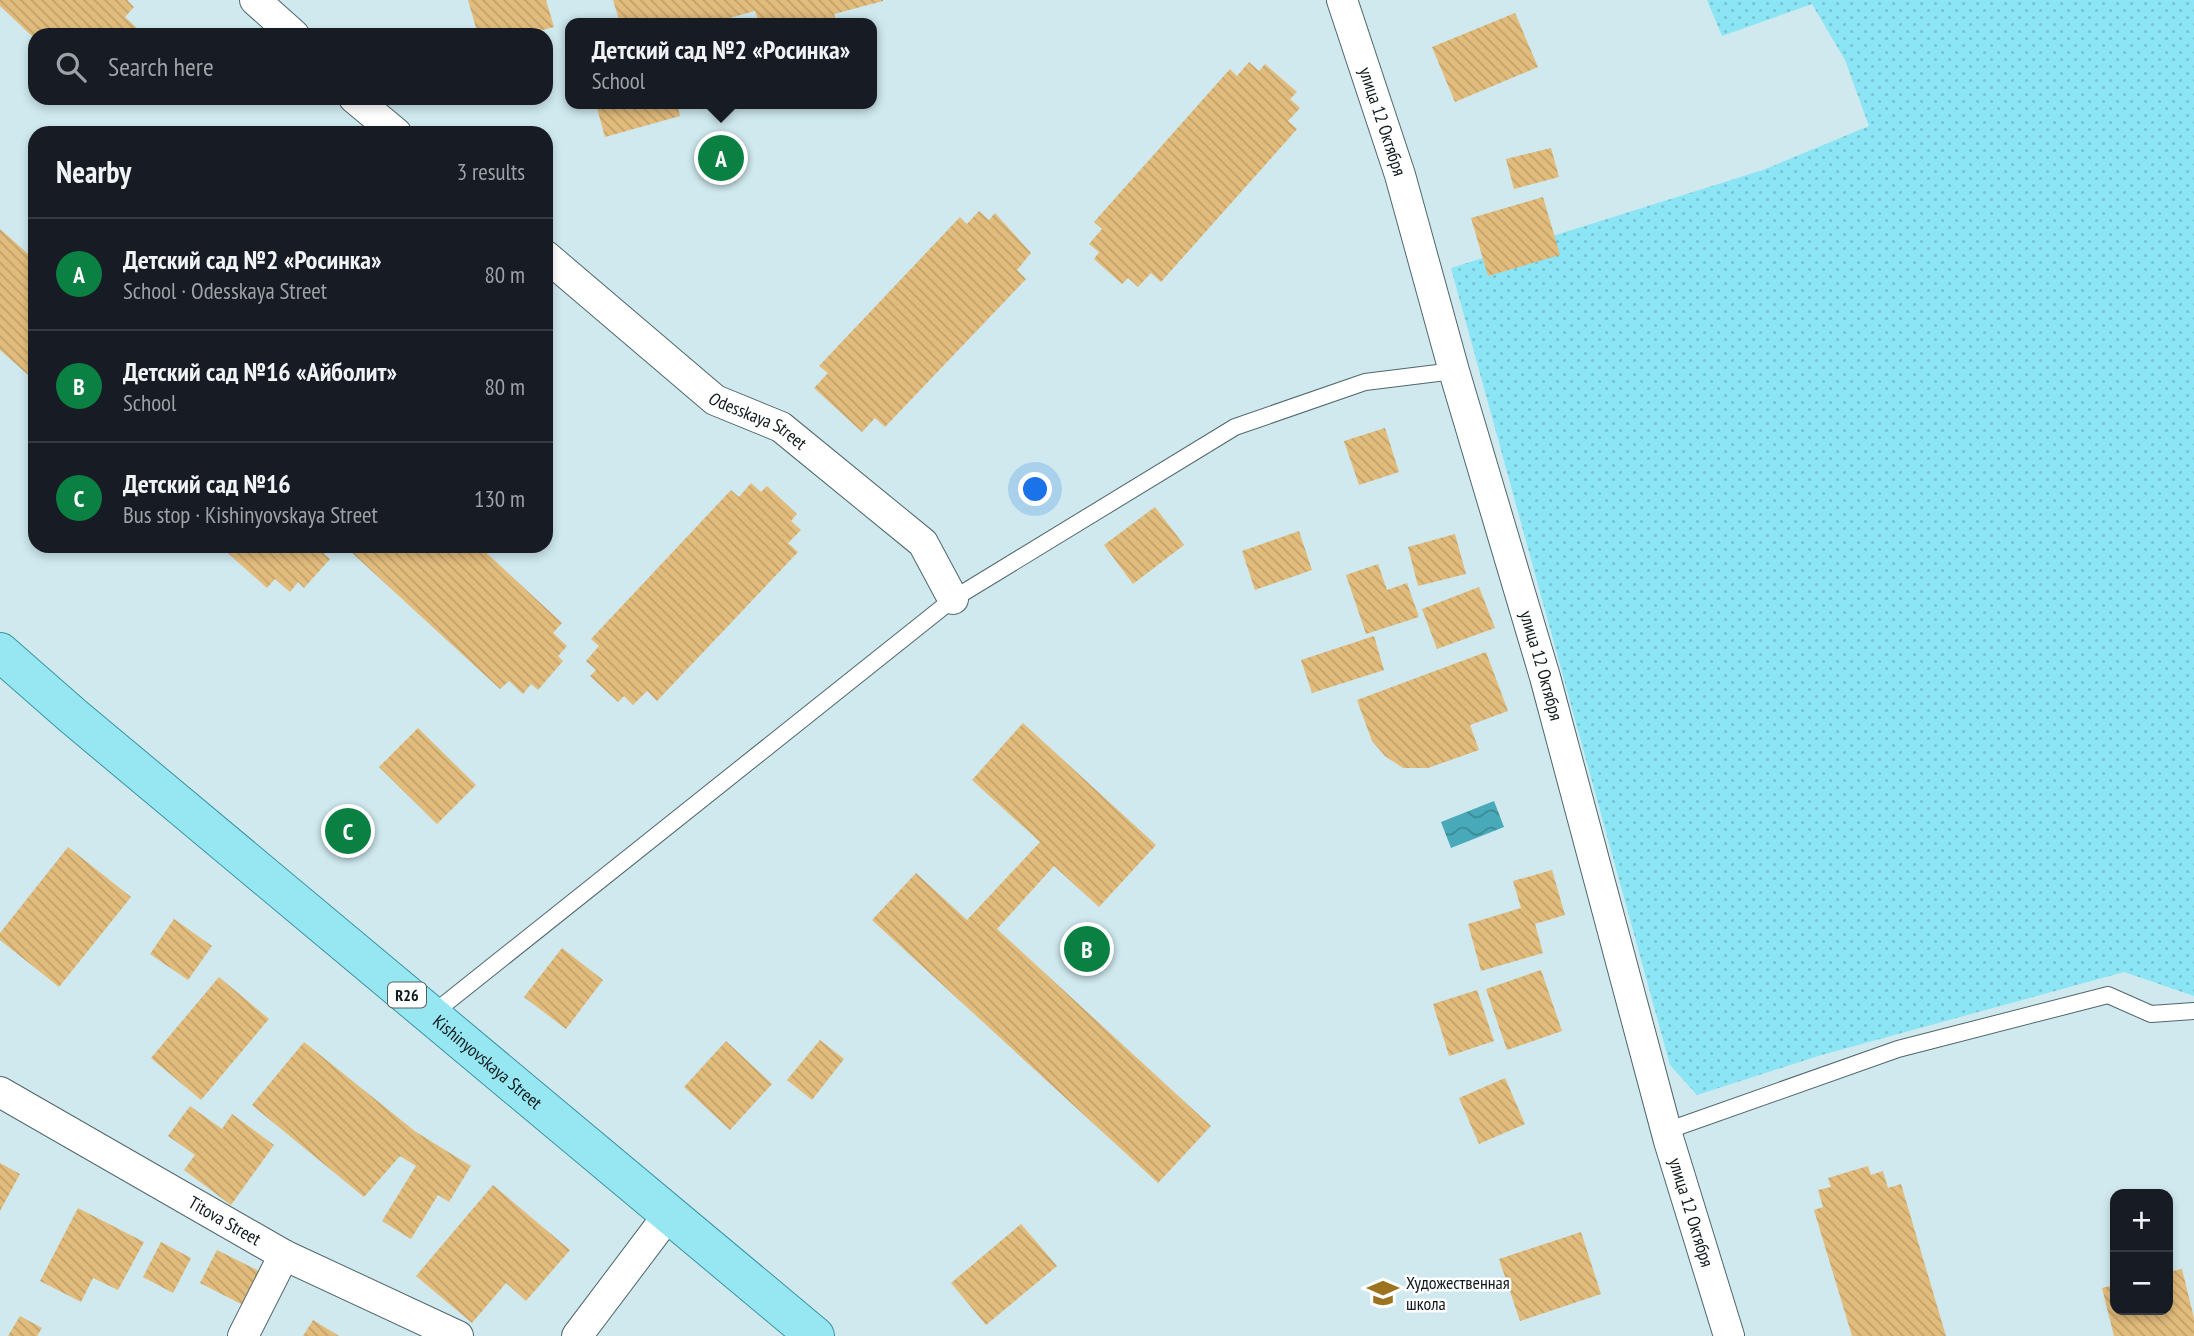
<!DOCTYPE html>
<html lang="en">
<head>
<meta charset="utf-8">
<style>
	:root { --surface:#171b24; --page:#242831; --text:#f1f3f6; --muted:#9ea1a6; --line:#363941; --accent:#0b8043 }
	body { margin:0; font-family:"PT Sans Narrow",sans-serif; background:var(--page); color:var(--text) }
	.controls { position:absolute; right:21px; bottom:21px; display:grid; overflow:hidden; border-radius:14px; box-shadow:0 4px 10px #0003 }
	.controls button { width:63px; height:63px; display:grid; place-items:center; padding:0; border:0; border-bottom:2px solid var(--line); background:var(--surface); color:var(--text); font:35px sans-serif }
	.you { position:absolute; left:1036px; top:490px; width:24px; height:24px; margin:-18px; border:5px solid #fff; border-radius:50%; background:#1a73e8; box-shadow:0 0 0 10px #1a73e833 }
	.badge { display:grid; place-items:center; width:46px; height:46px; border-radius:50%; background:var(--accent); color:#fff; font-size:23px; font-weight:700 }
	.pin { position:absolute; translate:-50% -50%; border:4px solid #fff; box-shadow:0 2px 7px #0006 }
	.popup { position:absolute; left:565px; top:18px; width:312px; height:91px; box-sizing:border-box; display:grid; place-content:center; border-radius:14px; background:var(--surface); filter:drop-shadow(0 2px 5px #0005); font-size:23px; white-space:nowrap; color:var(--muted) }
	.popup b { font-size:26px; color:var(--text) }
	.popup::after { content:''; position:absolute; left:50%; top:100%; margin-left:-14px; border:14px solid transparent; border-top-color:var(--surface) }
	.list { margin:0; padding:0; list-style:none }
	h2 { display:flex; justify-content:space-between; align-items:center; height:91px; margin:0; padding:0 28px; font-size:30px }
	h2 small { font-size:23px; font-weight:400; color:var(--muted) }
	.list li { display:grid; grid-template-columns:46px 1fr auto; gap:21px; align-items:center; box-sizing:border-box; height:112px; padding:0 28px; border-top:2px solid var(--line) }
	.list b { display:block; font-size:26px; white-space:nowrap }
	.list p { margin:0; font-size:23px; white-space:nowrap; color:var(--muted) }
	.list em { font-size:23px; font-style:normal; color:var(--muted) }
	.icon { flex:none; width:38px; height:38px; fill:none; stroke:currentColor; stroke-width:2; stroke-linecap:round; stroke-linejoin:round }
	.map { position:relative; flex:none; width:2194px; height:1336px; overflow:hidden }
	.search { position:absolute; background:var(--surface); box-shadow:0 4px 10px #0003; left:28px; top:28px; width:525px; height:77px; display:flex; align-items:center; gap:18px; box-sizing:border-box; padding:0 24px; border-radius:21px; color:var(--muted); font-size:26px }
	.panel { position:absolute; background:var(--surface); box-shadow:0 4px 10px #0003; left:28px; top:126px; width:525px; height:427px; border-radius:21px }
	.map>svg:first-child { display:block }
	.park { fill:url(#park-dots) }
	.water { fill:url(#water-waves) }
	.building { fill:url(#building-back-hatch) }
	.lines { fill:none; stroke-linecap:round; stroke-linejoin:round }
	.lane-casing { stroke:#50676b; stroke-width:18 }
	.street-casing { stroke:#50676b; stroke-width:32 }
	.primary-casing { stroke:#3b94a2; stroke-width:40 }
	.lane { stroke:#fff; stroke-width:16 }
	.street { stroke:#fff; stroke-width:30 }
	.primary { stroke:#97e7f3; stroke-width:38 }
	.labels { text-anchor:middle; stroke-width:5; stroke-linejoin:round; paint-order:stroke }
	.shield { fill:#fff; stroke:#575e5f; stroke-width:2 }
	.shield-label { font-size:16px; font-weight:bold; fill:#0f191a }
	.street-label { font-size:18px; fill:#0f191a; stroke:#fff }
	.poi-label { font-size:18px; fill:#0f191a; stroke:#fff; text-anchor:start }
</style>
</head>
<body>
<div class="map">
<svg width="2194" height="1336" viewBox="0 0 2194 1336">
	<defs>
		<pattern id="park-dots" width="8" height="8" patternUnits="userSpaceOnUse" patternTransform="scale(1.75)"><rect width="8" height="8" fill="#8be5f5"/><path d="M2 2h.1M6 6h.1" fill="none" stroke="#77c4d1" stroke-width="1.8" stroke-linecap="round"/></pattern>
		<pattern id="water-waves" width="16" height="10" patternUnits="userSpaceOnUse" patternTransform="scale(1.75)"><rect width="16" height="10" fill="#48aab9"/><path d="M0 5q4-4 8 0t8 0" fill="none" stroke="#3a8a96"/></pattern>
		<pattern id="building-back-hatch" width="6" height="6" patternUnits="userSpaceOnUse" patternTransform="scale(1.75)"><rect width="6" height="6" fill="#e2bc7c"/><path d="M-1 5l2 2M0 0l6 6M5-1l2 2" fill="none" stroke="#c1a16b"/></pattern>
	</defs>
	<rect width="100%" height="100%" fill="#cfe9ee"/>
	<path class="park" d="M1707,0H2194V996L2124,972L1818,1056L1697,1095L1670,1065L1451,268L1763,170L1869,126L1845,60L1812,4L1722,36Z"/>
	<path class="water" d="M1494,801L1504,827L1451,848L1441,822Z"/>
	<g class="building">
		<path d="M0,0H127L134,7L125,17L139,30L134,35H35V39L0,6Z"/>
		<path d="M468,0H546L554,27L523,35H478Z"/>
		<path d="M613,0H883V1L834,14L837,23H759L755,11L722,20V23H620Z"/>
		<path d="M1515,13L1538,67L1455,102L1432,47Z"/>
		<path d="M1249,62L1259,71L1265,64L1297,92L1290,99L1300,108L1288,121L1297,129L1161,282L1151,273L1138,287L1128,278L1122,284L1094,259L1099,252L1089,244L1102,229L1094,222L1230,69L1237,76Z"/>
		<path d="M596,104H677L680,116L605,137Z"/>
		<path d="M1551,148L1559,177L1514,189L1506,159Z"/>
		<path d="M1543,197L1560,255L1488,276L1471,218Z"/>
		<path d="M979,211L989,220L995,213L1031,253L1017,270L1026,279L885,427L875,418L862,432L814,388L828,373L819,366L960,217L967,224Z"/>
		<path d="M0,229L35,260V381L0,350Z"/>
		<path d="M1385,428L1399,472L1359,485L1344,441Z"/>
		<path d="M751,483L761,492L767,486L797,514L791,521L801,530L788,543L798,552L657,701L647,691L633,705L624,696L618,702L590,676L596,670L586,661L599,646L591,639L731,490L739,497Z"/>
		<path d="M1155,507L1184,545L1133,584L1104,545Z"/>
		<path d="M1299,531L1312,570L1255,590L1242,551Z"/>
		<path d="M1455,534L1466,574L1418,586L1408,547Z"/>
		<path d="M220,546H331L324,554L330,559L304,588L298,582L290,592L275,579L267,588Z"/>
		<path d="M355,546H479L562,623L553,633L567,646L558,656L563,661L538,690L531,684L523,694L509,681L500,689L350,551Z"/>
		<path d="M1378,564L1387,590L1407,583L1419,617L1366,634L1346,575Z"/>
		<path d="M1479,587L1495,628L1437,649L1422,609Z"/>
		<path d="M1374,636L1384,670L1312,693L1301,660Z"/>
		<path d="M1486,652L1508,711L1470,725L1479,750L1428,768H1403L1385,756L1372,741L1357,700Z"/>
		<path d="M1023,723L1156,845L1099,907L1054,866L997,929L1211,1126L1158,1183L872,920L916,873L967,920L1040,842L972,780Z"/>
		<path d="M418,728L476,785L437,824L379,767Z"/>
		<path d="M68,847L131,897L59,987L0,940V933Z"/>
		<path d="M1552,870L1565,915L1535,924L1543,953L1481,971L1468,924L1521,908L1513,881Z"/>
		<path d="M174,919L212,946L188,980L150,954Z"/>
		<path d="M562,948L603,980L566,1029L524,997Z"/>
		<path d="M1541,970L1562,1031L1507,1050L1486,989Z"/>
		<path d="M219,977L269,1019L201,1100L151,1058Z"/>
		<path d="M1477,990L1494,1041L1449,1056L1433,1004Z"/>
		<path d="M820,1040L844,1059L812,1100L787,1080Z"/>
		<path d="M726,1041L772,1084L730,1130L684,1087Z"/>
		<path d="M304,1042L416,1132L471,1166L449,1202L438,1195L411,1239L382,1221L416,1166L400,1156L364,1197L252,1105Z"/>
		<path d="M1505,1078L1525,1124L1479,1144L1459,1098Z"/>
		<path d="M190,1106L222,1129L232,1114L274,1145L231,1205L184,1170L195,1155L168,1136Z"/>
		<path d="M0,1163L20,1174L0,1211Z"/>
		<path d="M1868,1166L1871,1175L1883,1171L1888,1188L1901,1184L1946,1336H1852L1814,1210L1823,1207L1818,1190L1831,1187L1828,1178Z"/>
		<path d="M493,1185L570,1250L526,1301L506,1283L472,1323L416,1276Z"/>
		<path d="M78,1208L144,1242L118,1290L93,1278L81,1302L40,1281Z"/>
		<path d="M1021,1224L1057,1266L986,1325L951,1283Z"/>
		<path d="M1581,1232L1601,1294L1520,1321L1499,1259Z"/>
		<path d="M161,1242L191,1258L173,1293L143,1277Z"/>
		<path d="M217,1250L261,1272L243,1305L200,1283Z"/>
		<path d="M2182,1269L2194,1318V1336H2114L2102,1288L2115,1285V1310H2168V1272Z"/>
		<path d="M20,1316L42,1328L37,1336H8Z"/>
		<path d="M313,1320L339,1336H303Z"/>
	</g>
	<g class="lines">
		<defs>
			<g id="lane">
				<path d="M431,1015L953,599L1235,427L1365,382L1454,371"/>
				<path d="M1666,1131L1898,1049L2108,995L2151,1014L2194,1011"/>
			</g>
			<g id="street">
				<path d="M255,0L294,35"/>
				<path id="s1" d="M1342,0L1400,175L1454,371L1545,677L1669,1141L1729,1336"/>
				<path d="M354,98L396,133"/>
				<path id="s2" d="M546,256L715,400L781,427L923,543L953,599"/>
				<path id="s3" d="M0,1092L284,1255L458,1336"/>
				<path d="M243,1336L284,1255"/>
				<path d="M577,1336L669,1214"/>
			</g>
			<g id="primary">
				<path id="s4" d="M0,652L73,716L815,1336"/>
			</g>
		</defs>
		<use href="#lane" class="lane-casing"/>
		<use href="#street" class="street-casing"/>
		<use href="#primary" class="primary-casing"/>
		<use href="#lane" class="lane"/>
		<use href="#street" class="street"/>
		<use href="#primary" class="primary"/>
	</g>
	<defs>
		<symbol id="school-bare" viewBox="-9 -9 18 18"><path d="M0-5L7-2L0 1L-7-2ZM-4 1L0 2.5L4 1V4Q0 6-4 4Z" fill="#9c7321" stroke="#fff" stroke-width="2.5" paint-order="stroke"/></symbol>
	</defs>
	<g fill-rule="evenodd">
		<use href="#school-bare" x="1361" y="1271" width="44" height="44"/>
	</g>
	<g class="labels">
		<rect class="shield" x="388" y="982.5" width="38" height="25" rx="5"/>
		<g class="shield-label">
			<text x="407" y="1001">R26</text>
		</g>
		<g class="street-label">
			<text dy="6" stroke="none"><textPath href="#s1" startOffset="128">улица 12 Октября</textPath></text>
			<text dy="6" stroke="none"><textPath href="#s2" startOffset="270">Odesskaya Street</textPath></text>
			<text dy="6" stroke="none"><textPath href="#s1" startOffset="695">улица 12 Октября</textPath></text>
			<text dy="6" stroke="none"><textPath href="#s4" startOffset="637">Kishinyovskaya Street</textPath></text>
			<text dy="6" stroke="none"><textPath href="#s1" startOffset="1262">улица 12 Октября</textPath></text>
			<text dy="6" stroke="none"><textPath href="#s3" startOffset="259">Titova Street</textPath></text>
		</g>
		<g class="poi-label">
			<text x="1406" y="1289">Художественная<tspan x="1406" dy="21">школа</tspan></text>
		</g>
	</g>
</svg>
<div class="controls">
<button>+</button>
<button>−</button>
</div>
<div class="you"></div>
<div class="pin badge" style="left:721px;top:158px">A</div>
<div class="popup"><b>Детский сад №2 «Росинка»</b>School</div>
<div class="pin badge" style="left:1087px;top:949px">B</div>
<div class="pin badge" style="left:348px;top:831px">C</div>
<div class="search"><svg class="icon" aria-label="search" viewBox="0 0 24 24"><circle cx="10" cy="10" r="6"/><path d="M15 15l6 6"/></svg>Search here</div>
<section class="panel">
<h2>Nearby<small>3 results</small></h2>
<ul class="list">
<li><span class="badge">A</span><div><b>Детский сад №2 «Росинка»</b><p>School · Odesskaya Street</p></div><em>80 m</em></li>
<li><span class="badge">B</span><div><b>Детский сад №16 «Айболит»</b><p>School</p></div><em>80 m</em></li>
<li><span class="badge">C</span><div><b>Детский сад №16</b><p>Bus stop · Kishinyovskaya Street</p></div><em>130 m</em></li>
</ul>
</section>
</div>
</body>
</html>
